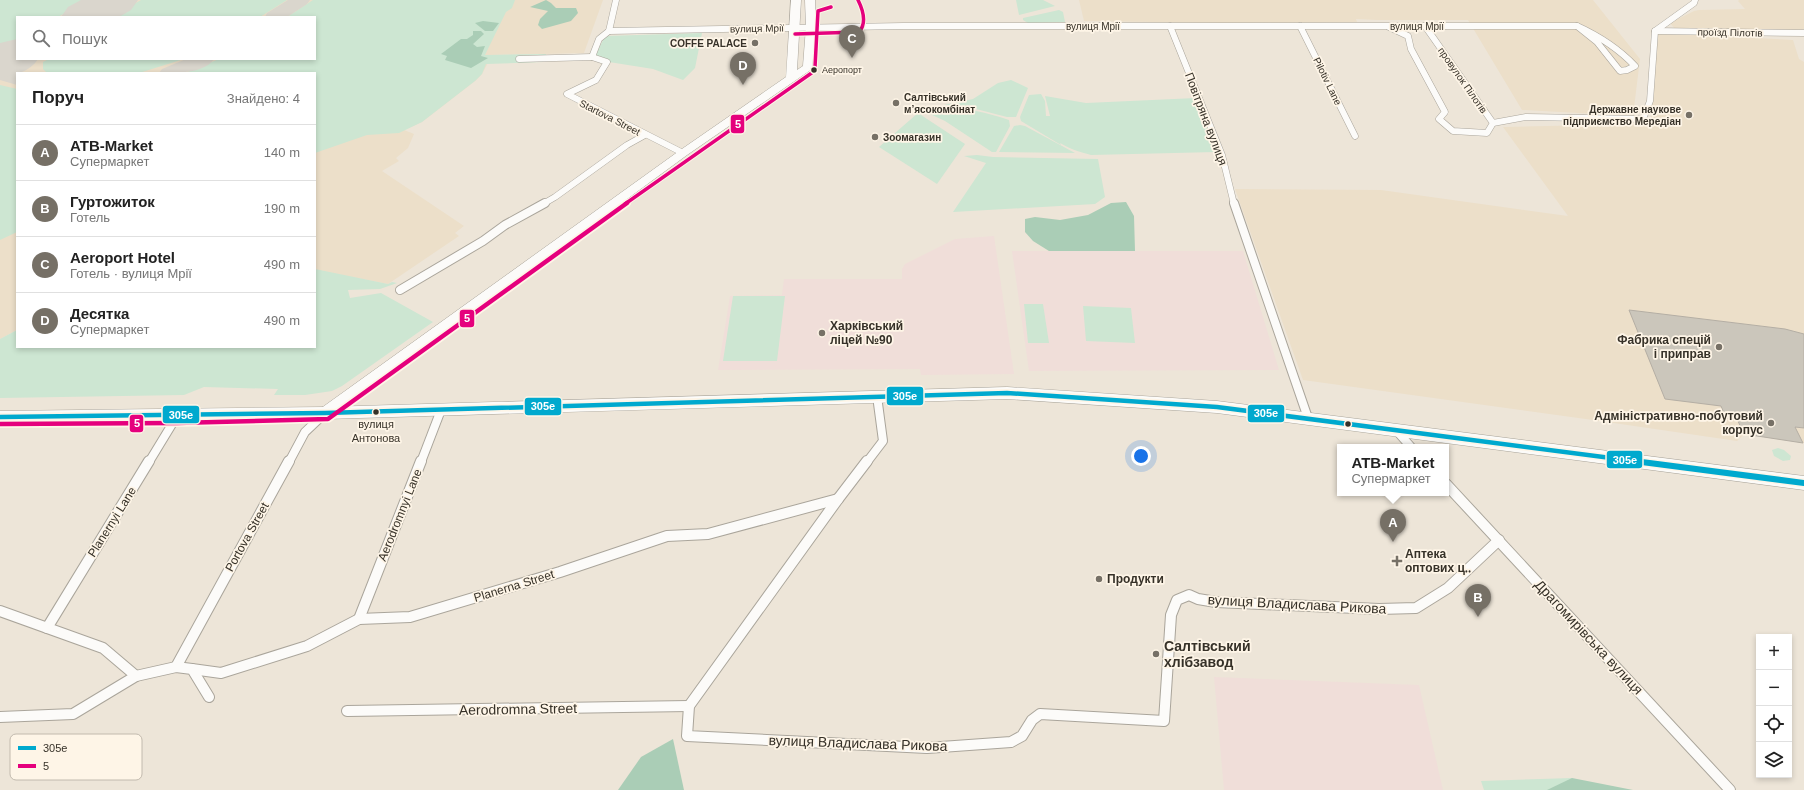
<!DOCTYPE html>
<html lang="uk">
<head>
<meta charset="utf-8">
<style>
	:root { --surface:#fff; --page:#f2f2f2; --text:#222; --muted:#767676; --line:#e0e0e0; --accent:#767066 }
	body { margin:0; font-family:Arial,sans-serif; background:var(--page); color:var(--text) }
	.controls { position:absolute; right:12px; bottom:12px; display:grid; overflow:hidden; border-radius:0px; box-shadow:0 2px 6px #0003 }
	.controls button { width:36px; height:36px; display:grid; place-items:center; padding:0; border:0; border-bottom:1px solid var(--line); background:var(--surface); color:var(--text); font:20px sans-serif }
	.you { position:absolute; left:1141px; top:456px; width:14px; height:14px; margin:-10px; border:3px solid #fff; border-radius:50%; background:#1a73e8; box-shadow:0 0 0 6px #1a73e833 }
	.badge { display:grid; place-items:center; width:26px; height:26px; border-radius:50%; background:var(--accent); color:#fff; font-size:13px; font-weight:700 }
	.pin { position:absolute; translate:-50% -33px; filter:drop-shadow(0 1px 2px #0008) }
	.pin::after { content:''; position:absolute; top:21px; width:14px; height:12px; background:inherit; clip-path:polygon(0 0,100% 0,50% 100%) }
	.popup { position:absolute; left:1337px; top:444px; width:112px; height:52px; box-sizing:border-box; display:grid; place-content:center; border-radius:0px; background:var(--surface); filter:drop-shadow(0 1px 3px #0005); font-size:13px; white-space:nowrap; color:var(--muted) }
	.popup b { font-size:15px; color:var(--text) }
	.popup::after { content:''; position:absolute; left:50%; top:100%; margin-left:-8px; border:8px solid transparent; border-top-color:var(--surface) }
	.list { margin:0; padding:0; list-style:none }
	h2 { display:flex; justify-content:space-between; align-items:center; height:52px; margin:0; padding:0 16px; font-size:17px }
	h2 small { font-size:13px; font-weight:400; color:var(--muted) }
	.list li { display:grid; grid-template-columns:26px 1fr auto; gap:12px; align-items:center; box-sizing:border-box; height:56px; padding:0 16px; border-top:1px solid var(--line) }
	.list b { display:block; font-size:15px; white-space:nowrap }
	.list p { margin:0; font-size:13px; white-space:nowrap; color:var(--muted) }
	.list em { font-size:13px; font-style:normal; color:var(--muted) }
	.icon { flex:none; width:22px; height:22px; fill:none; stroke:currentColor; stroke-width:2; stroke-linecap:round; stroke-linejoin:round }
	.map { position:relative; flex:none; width:1804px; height:790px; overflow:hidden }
	.search { position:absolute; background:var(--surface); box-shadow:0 2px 6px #0003; left:16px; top:16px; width:300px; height:44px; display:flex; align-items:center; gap:10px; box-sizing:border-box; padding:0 14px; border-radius:0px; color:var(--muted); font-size:15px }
	.panel { position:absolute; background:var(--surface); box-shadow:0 2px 6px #0003; left:16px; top:72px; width:300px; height:276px; border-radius:0px }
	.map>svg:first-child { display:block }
	.built { fill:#ecdfc9; fill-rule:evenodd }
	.education { fill:#f0ded9 }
	.green { fill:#cde6d2 }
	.forest { fill:#aacdb6 }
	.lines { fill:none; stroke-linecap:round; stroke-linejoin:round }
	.taxiway { fill:#dad6cd; fill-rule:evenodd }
	.runway { fill:#dad6cd; fill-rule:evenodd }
	.building { fill:#cbc6bb; stroke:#b4aea4 }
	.minor-far2-casing { stroke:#aaa59b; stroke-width:7 }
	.minor-far1-casing { stroke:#aaa59b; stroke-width:10 }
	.minor-casing { stroke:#aaa59b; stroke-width:12 }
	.primary-casing { stroke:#aaa59b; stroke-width:1 }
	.trunk-casing { stroke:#aaa59b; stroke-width:1 }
	.minor-far2 { stroke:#fcfbf9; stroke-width:6 }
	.minor-far1 { stroke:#fcfbf9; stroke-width:8 }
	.minor { stroke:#fcfbf9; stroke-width:10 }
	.primary { fill:#fcfbf9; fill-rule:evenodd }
	.trunk { fill:#fcfbf9; fill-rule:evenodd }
	.bus-1-far1-casing { stroke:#fef5e7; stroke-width:8 }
	.bus-1-casing { stroke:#fef5e7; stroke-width:9 }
	.bus-2-far1-casing { stroke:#fef5e7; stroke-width:5.5 }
	.bus-2-casing { stroke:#fef5e7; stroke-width:8 }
	.bus-1-far1 { stroke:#00a9ce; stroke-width:4.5 }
	.bus-1 { stroke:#00a9ce; stroke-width:6 }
	.bus-2-far1 { stroke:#e5007d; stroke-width:3.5 }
	.bus-2 { stroke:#e5007d; stroke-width:4.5 }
	.poi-dot { fill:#767066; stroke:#fef5e7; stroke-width:1.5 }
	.bus-dot { fill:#363128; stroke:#fef5e7; stroke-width:1.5 }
	.labels { text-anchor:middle; stroke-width:3.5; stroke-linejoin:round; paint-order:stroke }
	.far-bus-label { font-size:9px; fill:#363128; stroke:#fef5e7; text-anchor:start }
	.far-street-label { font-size:10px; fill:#363128; stroke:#fef5e7 }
	.far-poi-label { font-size:10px; font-weight:bold; fill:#363128; stroke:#fef5e7; text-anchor:end }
	.bus-label { font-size:11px; fill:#363128; stroke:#fef5e7 }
	.street-label { font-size:12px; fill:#363128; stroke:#fef5e7 }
	.poi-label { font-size:12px; font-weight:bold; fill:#363128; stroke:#fef5e7; text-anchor:start }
	.near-street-label { font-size:14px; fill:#363128; stroke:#fef5e7 }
	.near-poi-label { font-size:14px; font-weight:bold; fill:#363128; stroke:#fef5e7; text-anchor:start }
	.key { fill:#fef5e7; stroke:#c2baae; stroke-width:1 }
	.key-label { font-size:11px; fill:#363128 }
	.line-badge { stroke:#fef5e7; stroke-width:1.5 }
	.badge-label { font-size:11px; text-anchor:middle; font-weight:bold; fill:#fff }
</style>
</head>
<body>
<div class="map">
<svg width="1804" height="790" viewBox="0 0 1804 790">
	<rect width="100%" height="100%" fill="#ede5d8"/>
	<g class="built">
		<path d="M0,0H603L584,53L492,55L482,74L475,81L422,122L404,130L414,134L408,148L396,158L399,161L382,171L464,226L455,233L459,236L388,284L315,270V73H17V330L0,339ZM17,17H315V59H17Z"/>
		<path d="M1079,0H1593L1640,59L1633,116L1522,110L1468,20H1377L1356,19L1357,22L1220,23L1084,21Z"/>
		<path d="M1739,0H1804V29L1795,30L1675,29L1670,23L1694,11L1699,10L1745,9L1738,1Z"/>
		<path d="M1658,33L1793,40L1799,59L1804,62V443L1744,434L1737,441L1600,421L1303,380L1235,189L1381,190L1568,216L1503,127L1639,124L1651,119Z"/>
	</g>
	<g class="education">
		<path d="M994,236L1014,374L921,375L920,369L718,370L730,296L782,295L784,279H902V269L905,264L955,239Z"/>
		<path d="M1012,251H1243L1279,370L1029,371Z"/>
		<path d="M1214,677L1419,685L1443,790H1224Z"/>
	</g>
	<g class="green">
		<path d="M0,0H89L58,17H17V39L0,48Z"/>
		<path d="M141,0H287L260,17H111Z"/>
		<path d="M313,0H515L512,8L506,12L485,55L546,54L543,62L486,64L482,74L475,81L422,122L399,133L367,135L315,153V73H185L219,59H315V17H287Z"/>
		<path d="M1016,0H1043L1055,6L1019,15Z"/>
		<path d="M1059,10L1063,12L1065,22L1028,23L1023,20V18Z"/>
		<path d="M702,33L695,68L683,80L653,69L609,62V60L595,56L605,36Z"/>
		<path d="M45,59H184L139,73H47L43,69V62L47,60Z"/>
		<path d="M1011,80L1028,88L1016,117H1007L976,109L944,105L973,99L998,83Z"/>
		<path d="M0,85L17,89V232L0,240Z"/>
		<path d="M1041,94L1045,101L1046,116H1050L1045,96L1086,103L1196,98L1216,152L1091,155C1080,152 1070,149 1060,143L1061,145L1021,121L1020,117L1029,95Z"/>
		<path d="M936,108C961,107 985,112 1009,120L1010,126L996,152H992L945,121L930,114L932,110Z"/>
		<path d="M918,113L965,144L937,184L879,147Z"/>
		<path d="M1020,125L1025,126L1075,153L999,152L1014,126Z"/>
		<path d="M977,155L993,157L1098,159L1105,197L1095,204L953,212L986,163L964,156Z"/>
		<path d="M315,269L388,284L392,282L397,283L380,289L348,290L350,298L381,293L433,322L342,386L332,391L305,395H274L278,389L204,387L184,395L0,398V339L17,330V347H315Z"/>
		<path d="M733,296H785L777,361H723Z"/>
		<path d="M1024,304H1043L1049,343H1028Z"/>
		<path d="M1083,306L1131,308L1135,343L1086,341Z"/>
		<path d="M1778,448L1784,450L1791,456L1790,460L1783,461L1774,456L1772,450Z"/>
		<path d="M1572,778L1576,790H1484L1481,781Z"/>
	</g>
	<g class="forest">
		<path d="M546,0L551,3L556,8H576L578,13L571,21L542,29L538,25L540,19L548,11L530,7Z"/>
		<path d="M483,21L499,23L493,31H485L475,23Z"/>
		<path d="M473,31H481L484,34L473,44L477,47L485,46L481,56L488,58L471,68L445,60L447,56L441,54L461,39H467L473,35Z"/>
		<path d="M1126,202L1134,216L1135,251H1049L1033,241L1025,232V219L1035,217L1060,220L1088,215L1111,203Z"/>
		<path d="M673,739L684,790H618L641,757Z"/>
		<path d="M1572,778L1633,790H1547Z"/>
	</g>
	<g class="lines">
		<g class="taxiway">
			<path d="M288,0H310L307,4L287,17H265L267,13Z"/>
			<path d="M17,49V59H24L11,69V71L19,73H17V85L0,80V58L10,51Z"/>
			<path d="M186,59H214C204,74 175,73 159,73L162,69Z"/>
		</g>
		<g class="runway">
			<path d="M81,0H138L131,10L119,17H61L68,7Z"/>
			<path d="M17,39V59H38C30,72 14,75 0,78V43Z"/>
		</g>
	</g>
	<path class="building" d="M1629,310L1785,329L1804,334V428L1795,427L1803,443L1744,434L1737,419L1726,418L1721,406L1665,399Z"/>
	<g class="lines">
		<defs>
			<g id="minor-far2">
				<path d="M616,0L609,31L599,39L592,57L607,62L596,80L567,94L683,153"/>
				<path d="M1170,26L1222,155L1234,204"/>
				<path d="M1300,26L1355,136"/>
				<path d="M1577,26C1599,36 1618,48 1635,66L1627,70L1620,71L1597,42Z"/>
				<path d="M1389,27L1408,36L1411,49L1445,112L1439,119L1453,131L1487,133L1493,123L1425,26"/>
				<path d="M609,31L903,26H1577"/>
				<path d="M1655,31L1804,33"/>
				<path d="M519,59L592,57"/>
				<path d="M1493,123L1526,117L1643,119L1650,101L1655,31L1694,3L1695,0"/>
				<path d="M543,204L555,197L627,145L645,135"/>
			</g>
			<g id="minor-far1">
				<path d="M1234,203L1308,418"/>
				<path d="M400,290L483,241L505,225L545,203"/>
				<path d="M1396,430L1411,447"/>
				<path d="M149,462L177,416"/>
				<path d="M289,462L305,432L325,413"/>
				<path d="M421,462L441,410"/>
				<path d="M867,462L883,441L877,396"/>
			</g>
			<g id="minor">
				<path d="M867,461L838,499L689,706L687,736L927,748L1011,742L1022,736L1032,720L1040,714L1164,721L1171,615L1177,600L1189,595L1198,599L1216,602L1379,609L1416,608L1448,588L1499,540"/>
				<path d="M1446,484L1730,790"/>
				<path d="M0,611L103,648L136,676"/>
				<path d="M359,619L421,461"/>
				<path d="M47,628L149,461"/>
				<path d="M176,667L289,461"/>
				<path d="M192,669L221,673L307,646L359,619L410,617L560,572L667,536L708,534L838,499"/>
				<path d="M347,711L689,706"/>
				<path d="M0,717L73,714L136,676L176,667L192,669L209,697"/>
			</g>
			<path id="primary" d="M791,0H801L797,70L803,66L806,27L805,0H815L816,27L812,69L687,155L330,417L325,418L320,417L318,413L320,409L679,151L786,77Z"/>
			<path id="trunk" d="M1007,387L1217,401L1804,476V490L1217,413L1007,399L325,419L0,423V411L325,407Z"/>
		</defs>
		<use href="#minor-far2" class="minor-far2-casing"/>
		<use href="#minor-far1" class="minor-far1-casing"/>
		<use href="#minor" class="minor-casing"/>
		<use href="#primary" class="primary-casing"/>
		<use href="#trunk" class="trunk-casing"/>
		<use href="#minor-far2" class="minor-far2"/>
		<use href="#minor-far1" class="minor-far1"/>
		<use href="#minor" class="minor"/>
		<use href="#primary" class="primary"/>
		<use href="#trunk" class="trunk"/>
		<defs>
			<path id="bus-1-far1" d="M0,417L325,413L1007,393L1217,407L1642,462"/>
			<path id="bus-1" d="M1634,461L1804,483"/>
			<g id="bus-2-far1">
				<path d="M795,34L859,32C867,23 863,10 858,0"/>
				<path d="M625,204L813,72L815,67L818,11L831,7"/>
			</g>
			<path id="bus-2" d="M0,424L177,423L328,419L627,203"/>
		</defs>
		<use href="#bus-1-far1" class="bus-1-far1-casing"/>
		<use href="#bus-1" class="bus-1-casing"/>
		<use href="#bus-2-far1" class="bus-2-far1-casing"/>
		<use href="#bus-2" class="bus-2-casing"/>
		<use href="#bus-1-far1" class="bus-1-far1"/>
		<use href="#bus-1" class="bus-1"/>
		<use href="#bus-2-far1" class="bus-2-far1"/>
		<use href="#bus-2" class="bus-2"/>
	</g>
	<g class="poi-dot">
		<circle cx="755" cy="43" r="4"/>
		<circle cx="896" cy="103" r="4"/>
		<circle cx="1689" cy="115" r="4"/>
		<circle cx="875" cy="137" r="4"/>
		<circle cx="822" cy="333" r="4"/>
		<circle cx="1719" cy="347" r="4"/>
		<circle cx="1771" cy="423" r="4"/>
		<path d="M1395 555h4v4h4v4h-4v4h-4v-4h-4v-4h4z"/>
		<circle cx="1099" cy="579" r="4"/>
		<circle cx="1156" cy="654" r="4"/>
	</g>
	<g class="bus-dot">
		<circle cx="814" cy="70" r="3.5"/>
		<circle cx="376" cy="412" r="3.5"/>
		<circle cx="1348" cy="424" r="3.5"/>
	</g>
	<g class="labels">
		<g class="far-bus-label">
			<text x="822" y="73">Аеропорт</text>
		</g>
		<g class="far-street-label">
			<text x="1093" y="30">вулиця Мрії</text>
			<text x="1417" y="30">вулиця Мрії</text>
			<text transform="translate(757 28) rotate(-1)" y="4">вулиця Мрії</text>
			<text transform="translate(1730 32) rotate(1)" y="4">проїзд Пілотів</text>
			<text transform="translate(1463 80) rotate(55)" y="4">провулок Пілотів</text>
			<text transform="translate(1328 81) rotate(64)" y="4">Pilotiv Lane</text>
			<text transform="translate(610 117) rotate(27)" y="4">Startova Street</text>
		</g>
		<g class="far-poi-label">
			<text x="747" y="47">COFFE PALACE</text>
			<text x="904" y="101" text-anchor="start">Салтівський<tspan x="904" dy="12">мʼясокомбінат</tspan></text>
			<text x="1681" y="113">Державне наукове<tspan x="1681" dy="12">підприємство Мередіан</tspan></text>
			<text x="883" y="141" text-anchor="start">Зоомагазин</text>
		</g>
		<g class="bus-label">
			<text x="376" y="428">вулиця<tspan x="376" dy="14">Антонова</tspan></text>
		</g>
		<g class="street-label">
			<text transform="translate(1206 119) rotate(69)" y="4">Повітряна вулиця</text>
			<text transform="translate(400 515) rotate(-68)" y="4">Aerodromnyi Lane</text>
			<text transform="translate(112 522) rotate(-58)" y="4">Planernyi Lane</text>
			<text transform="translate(247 537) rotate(-61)" y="4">Portova Street</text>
			<text transform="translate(514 586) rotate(-17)" y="4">Planerna Street</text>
		</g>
		<g class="poi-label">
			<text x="830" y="330">Харківський<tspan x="830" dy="14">ліцей №90</tspan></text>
			<text x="1711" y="344" text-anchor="end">Фабрика спецій<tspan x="1711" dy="14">і приправ</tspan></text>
			<text x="1763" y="420" text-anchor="end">Адміністративно-побутовий<tspan x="1763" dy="14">корпус</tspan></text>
			<text x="1405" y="558">Аптека<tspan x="1405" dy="14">оптових ц‥</tspan></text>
			<text x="1107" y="583">Продукти</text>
		</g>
		<g class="near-street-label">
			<text transform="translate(1297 604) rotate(3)" y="5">вулиця Владислава Рикова</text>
			<text transform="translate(1589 637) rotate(47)" y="5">Драгомирівська вулиця</text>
			<text transform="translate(518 709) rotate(-1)" y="5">Aerodromna Street</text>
			<text transform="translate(858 743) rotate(2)" y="5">вулиця Владислава Рикова</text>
		</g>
		<g class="near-poi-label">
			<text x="1164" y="651">Салтівський<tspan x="1164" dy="16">хлібзавод</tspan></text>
		</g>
	</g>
	<rect x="10" y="734" width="132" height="46" rx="6" class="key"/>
	<rect x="18" y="746" width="18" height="4" fill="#00a9ce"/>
	<rect x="18" y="764" width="18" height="4" fill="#e5007d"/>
	<g class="key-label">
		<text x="43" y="752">305e</text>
		<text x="43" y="770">5</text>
	</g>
	<g class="line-badge">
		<rect x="730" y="114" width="15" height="20" rx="4" fill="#e5007d"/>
		<rect x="459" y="309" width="16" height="19" rx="4" fill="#e5007d"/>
		<rect x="886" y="386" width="38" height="20" rx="4" fill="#00a9ce"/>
		<rect x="524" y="397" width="38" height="19" rx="4" fill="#00a9ce"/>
		<rect x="1247" y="404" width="38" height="19" rx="4" fill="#00a9ce"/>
		<rect x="162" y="405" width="38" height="19" rx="4" fill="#00a9ce"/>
		<rect x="129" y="414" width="15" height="19" rx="4" fill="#e5007d"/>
		<rect x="1606" y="450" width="37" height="19" rx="4" fill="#00a9ce"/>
	</g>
	<g class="badge-label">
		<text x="738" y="128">5</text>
		<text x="467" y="322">5</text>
		<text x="905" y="400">305e</text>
		<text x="543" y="410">305e</text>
		<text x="1266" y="417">305e</text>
		<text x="181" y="419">305e</text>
		<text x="137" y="427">5</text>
		<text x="1625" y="464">305e</text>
	</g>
</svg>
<div class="controls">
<button>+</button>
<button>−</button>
<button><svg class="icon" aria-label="locate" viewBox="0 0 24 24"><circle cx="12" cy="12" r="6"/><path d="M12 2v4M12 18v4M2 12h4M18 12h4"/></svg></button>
<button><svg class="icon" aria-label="layers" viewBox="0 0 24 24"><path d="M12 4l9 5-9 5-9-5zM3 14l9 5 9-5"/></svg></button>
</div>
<div class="you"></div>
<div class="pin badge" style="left:1393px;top:542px">A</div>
<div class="popup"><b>ATB-Market</b>Супермаркет</div>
<div class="pin badge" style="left:1478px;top:617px">B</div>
<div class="pin badge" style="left:852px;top:58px">C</div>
<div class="pin badge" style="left:743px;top:85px">D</div>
<div class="search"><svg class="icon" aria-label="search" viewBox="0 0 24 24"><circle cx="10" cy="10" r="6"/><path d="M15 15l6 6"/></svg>Пошук</div>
<section class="panel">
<h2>Поруч<small>Знайдено: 4</small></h2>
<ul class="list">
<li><span class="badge">A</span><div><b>ATB-Market</b><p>Супермаркет</p></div><em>140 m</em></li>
<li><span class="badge">B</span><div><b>Гуртожиток</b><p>Готель</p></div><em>190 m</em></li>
<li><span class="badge">C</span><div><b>Aeroport Hotel</b><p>Готель · вулиця Мрії</p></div><em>490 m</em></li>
<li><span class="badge">D</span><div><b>Десятка</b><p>Супермаркет</p></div><em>490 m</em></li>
</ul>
</section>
</div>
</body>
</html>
